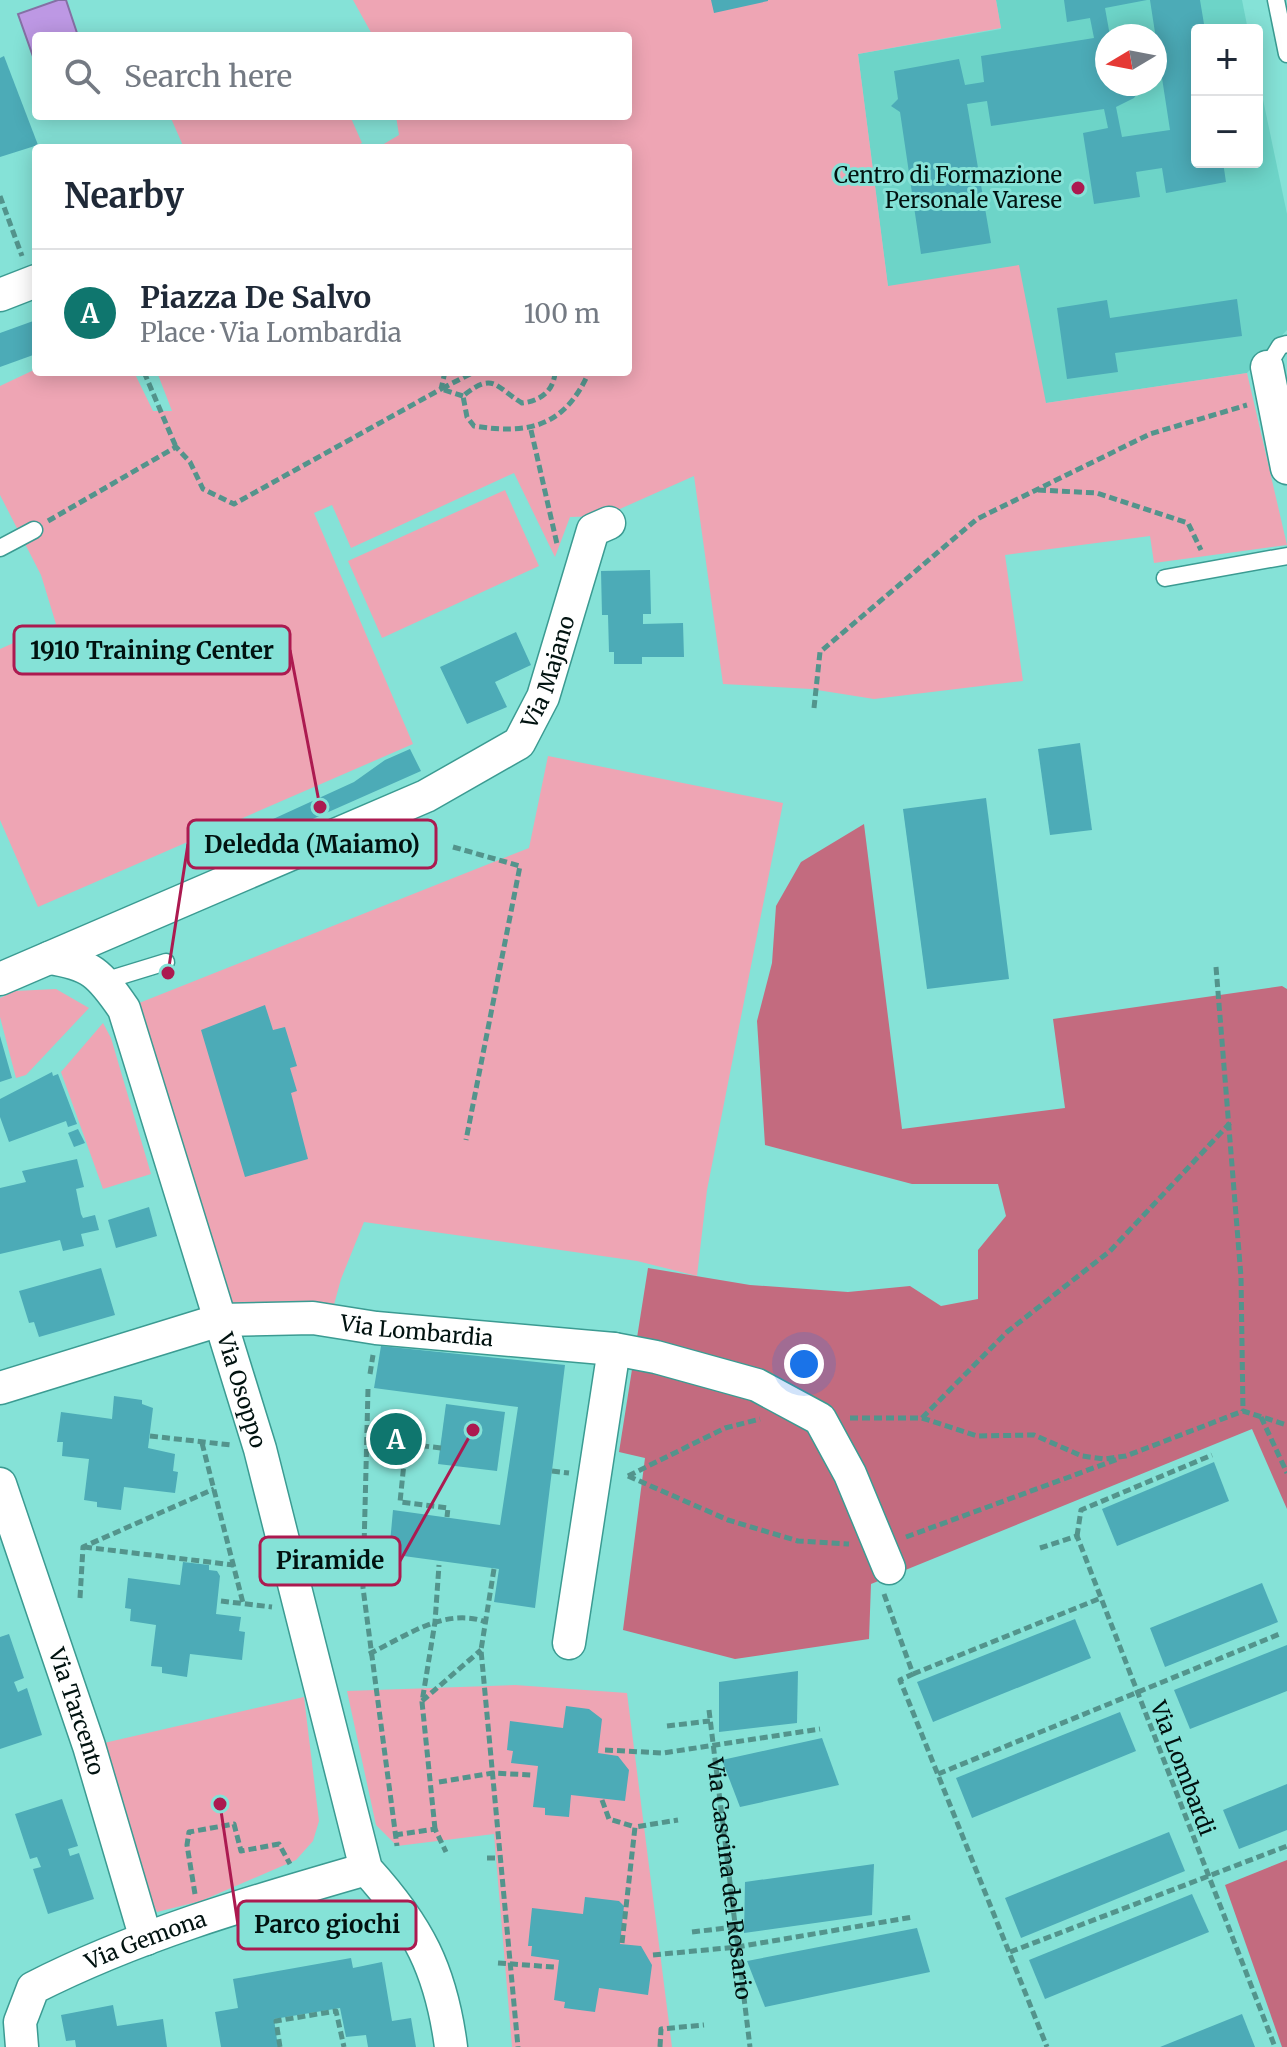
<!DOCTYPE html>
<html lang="en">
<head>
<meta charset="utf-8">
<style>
	:root { --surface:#fff; --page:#f2f2f3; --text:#1f2937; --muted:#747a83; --line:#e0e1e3; --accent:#0f766e }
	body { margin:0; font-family:Merriweather,serif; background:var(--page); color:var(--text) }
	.controls { position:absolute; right:24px; top:24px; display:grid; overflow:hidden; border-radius:8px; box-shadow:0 4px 20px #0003 }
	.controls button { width:72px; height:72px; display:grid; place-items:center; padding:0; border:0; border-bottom:2px solid var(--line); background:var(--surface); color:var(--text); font:40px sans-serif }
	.compass { position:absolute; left:1095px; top:24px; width:72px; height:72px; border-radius:50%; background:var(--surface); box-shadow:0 4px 20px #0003; rotate:260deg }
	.you { position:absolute; left:804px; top:1364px; width:28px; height:28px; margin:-20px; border:6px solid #fff; border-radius:50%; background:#1a73e8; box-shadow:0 0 0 12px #1a73e833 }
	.badge { display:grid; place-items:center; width:52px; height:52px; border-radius:50%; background:var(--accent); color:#fff; font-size:26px; font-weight:700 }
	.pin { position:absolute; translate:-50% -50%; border:4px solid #fff; box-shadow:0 2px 8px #0006 }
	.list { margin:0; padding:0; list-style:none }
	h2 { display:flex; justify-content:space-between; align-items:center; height:104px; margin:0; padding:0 32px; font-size:34px }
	h2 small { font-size:26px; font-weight:400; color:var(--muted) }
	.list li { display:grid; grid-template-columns:52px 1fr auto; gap:24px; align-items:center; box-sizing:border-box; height:128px; padding:0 32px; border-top:2px solid var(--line) }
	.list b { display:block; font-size:30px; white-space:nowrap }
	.list p { margin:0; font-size:26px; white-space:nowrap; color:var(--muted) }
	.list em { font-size:26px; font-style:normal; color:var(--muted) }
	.icon { flex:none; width:44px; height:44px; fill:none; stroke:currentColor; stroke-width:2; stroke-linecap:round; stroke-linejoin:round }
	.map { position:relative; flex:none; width:1287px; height:2047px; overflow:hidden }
	.search { position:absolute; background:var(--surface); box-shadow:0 4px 20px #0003; left:32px; top:32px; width:600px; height:88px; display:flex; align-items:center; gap:20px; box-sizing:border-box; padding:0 28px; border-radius:8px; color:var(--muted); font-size:30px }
	.panel { position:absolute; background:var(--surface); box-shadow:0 4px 20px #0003; left:32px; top:144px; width:600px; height:232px; border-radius:8px }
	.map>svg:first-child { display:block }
	.built { fill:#6dd4c8; fill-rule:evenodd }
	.green { fill:#eea5b4 }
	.forest { fill:#c36b7f }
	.water { fill:#bd98e4; stroke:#8570a4; stroke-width:2 }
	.building { fill:#4cabb7 }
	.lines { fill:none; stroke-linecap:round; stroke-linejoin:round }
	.lane-casing { stroke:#3b9b92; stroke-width:19 }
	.street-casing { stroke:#3b9b92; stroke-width:35 }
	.path { stroke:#53948c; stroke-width:5; stroke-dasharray:8 4; stroke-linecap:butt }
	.lane { stroke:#fff; stroke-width:16 }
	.street { stroke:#fff; stroke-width:32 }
	.poi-dot { fill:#ac1a50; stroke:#85e2d7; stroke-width:3 }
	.labels { text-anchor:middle; stroke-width:6; stroke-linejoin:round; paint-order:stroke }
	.poi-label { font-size:22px; fill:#011210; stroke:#85e2d7; text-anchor:end }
	.street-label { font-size:22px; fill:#011210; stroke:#85e2d7 }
	.leader { fill:none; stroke:#ac1a50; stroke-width:3 }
	.callout-dot { fill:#ac1a50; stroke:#85e2d7; stroke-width:3 }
	.callout { fill:#85e2d7; stroke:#ac1a50; stroke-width:3 }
	.callout-label { font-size:24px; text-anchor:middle; font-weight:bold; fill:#011210 }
</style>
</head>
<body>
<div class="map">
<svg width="1287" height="2047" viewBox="0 0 1287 2047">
	<rect width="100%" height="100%" fill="#85e2d7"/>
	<path class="built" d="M996,0H1242L1248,30H1197V162H1257V71L1287,214V330L1247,373L1046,403L888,287L858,54L1001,29ZM1107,36H1155V84H1107Z"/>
	<g class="green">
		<path d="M353,0H996L1001,28L858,54L888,286L1019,265L1046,403L1247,373L1287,545L1154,563L1150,536L1005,555L1023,681L874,699L811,689L723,684L694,476L604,516L570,517L555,557L514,473L351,548L332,505L314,513L413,744L38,907L0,820V649L56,624L41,575L0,495V386L36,369V372H134L153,411H172L157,372H628V148H377L399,135L396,116H628V36H373Z"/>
		<path d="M170,116H350L362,143L351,148H184Z"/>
		<path d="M505,490L539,566L382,638L348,561Z"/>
		<path d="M548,756L783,803L707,1190L697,1276L637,1261L364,1222L341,1279L332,1312L220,1320L124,1009L529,848Z"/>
		<path d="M56,989L89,1008L26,1075L16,1078L0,1017V998L15,991Z"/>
		<path d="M103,1023L111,1038L151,1174L103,1189L61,1072Z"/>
		<path d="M515,1685L627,1693L672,2047H512L494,1834L397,1846L376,1825L347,1691Z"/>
		<path d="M304,1697L319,1821L313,1841L296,1860L201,1901L157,1912L147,1893L104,1743Z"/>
	</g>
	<g class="forest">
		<path d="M864,824L902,1129L1065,1108L1053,1019L1282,986L1287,989V1509L1252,1429L871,1584L869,1639L735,1659L623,1630L645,1458L619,1452L648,1268L750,1285L848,1292L910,1286L941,1306L978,1299V1250L1006,1216L998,1184H912L765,1145L757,1021L772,963L776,906L801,862Z"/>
		<path d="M1287,1860V2047H1282L1225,1885Z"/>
	</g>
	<path class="water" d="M58,0H66L78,36H36V65L18,14Z"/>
	<g class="building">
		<path d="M711,0H768V1L714,13Z"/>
		<path d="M1064,0H1147L1105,8L1110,36L1107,84H1144L1134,98L1116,107L1122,137L1170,130L1150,0H1200L1205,30H1197V162H1223L1226,182L1166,193L1162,168L1136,172L1140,197L1094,204L1083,133L1108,128L1104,109L991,126L987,101L967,104L991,243L921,254L900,112L891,106L898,99L894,71L959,59L965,85L984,82L981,56L1094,38L1090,18L1067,22Z"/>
		<path d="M4,56L38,145L0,157V58Z"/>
		<path d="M1237,299L1242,336L1115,353L1118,372L1067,379L1057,308L1107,300L1110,318Z"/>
		<path d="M36,320V354L0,367V333Z"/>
		<path d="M650,570L651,614H643V624L683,623L684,657H642V664H614V652H609L608,615H602L601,571Z"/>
		<path d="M516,632L531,665L495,682L507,707L467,724L440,667Z"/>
		<path d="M1080,743L1092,830L1050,835L1038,749Z"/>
		<path d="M410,749L421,771L252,846L245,832L354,782L385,760Z"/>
		<path d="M986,798L1009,979L927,989L903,809Z"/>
		<path d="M265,1005L273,1030L285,1027L297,1066L290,1068L297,1091L291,1093L308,1159L245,1177L201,1030Z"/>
		<path d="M0,1036L12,1078L0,1082Z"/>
		<path d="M52,1072L53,1076L58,1074L77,1124L68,1127L66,1121L9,1142L0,1117V1099Z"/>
		<path d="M78,1129L85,1143L74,1147L68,1133Z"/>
		<path d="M77,1159L84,1187L76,1189L81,1214L83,1218L95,1215L99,1230L81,1234L84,1246L63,1251L60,1240L0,1254V1188L26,1182L22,1171Z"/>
		<path d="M149,1207L157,1236L116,1248L108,1220Z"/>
		<path d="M101,1268L115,1315L39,1337L34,1322L29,1323L19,1291Z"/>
		<path d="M381,1346L565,1365L535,1608L494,1602L499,1569L389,1554L393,1510L500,1525L518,1407L374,1388Z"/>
		<path d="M114,1396L142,1400V1404L153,1408L148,1448L175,1454L173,1471L178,1472L175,1493L124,1487L121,1510L97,1507V1502L84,1500L89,1459L62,1456L63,1442H57L61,1412L112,1419Z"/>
		<path d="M446,1404L505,1412L497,1471L438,1464Z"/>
		<path d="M1214,1462L1229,1501L1117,1546L1102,1509Z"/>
		<path d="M183,1562L209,1565V1570L217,1571L220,1576L216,1614L241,1617L239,1631L245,1632L242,1660L190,1654L187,1677L162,1673V1667L151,1666L156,1625L130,1621L131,1609L125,1608L128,1578L180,1585Z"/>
		<path d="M1262,1583L1278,1622L1165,1667L1150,1628Z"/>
		<path d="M1075,1619L1091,1658L933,1722L917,1682Z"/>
		<path d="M9,1634L24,1678L14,1682L18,1692L27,1688L42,1735L0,1749V1637Z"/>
		<path d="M1287,1645V1691L1190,1729L1174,1690Z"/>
		<path d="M798,1671L797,1723L719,1732V1682Z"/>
		<path d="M566,1706L589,1709L602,1719L598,1753L618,1756L629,1770L625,1801L571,1795L569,1817L545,1815V1808L533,1807L538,1766L511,1763L513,1751L507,1750L510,1721L563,1728Z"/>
		<path d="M1120,1712L1136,1751L972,1818L956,1778Z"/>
		<path d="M822,1738L839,1785L740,1807L722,1760Z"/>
		<path d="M1287,1784V1830L1239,1849L1223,1810Z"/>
		<path d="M62,1799L78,1846L68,1849L70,1856L79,1853L94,1899L48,1914L33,1869L41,1867L37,1857L30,1859L15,1814Z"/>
		<path d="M1169,1832L1185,1871L1021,1938L1005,1898Z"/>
		<path d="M874,1864L872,1915L744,1933L745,1882Z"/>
		<path d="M1192,1894L1209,1932L1045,1999L1029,1960Z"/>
		<path d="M585,1897L619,1901L624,1906L620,1944L641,1946L652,1965L648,1995L599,1988L595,2012L564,2008L565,2002L554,2000L559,1960L531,1956L532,1946H528L532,1908L583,1914Z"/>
		<path d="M917,1928L930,1972L765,2007L747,1961Z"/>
		<path d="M351,1958L353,1968L382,1962L392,2021L411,2018L416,2047H368L366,2035L346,2037L340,2008L274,2019L278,2047H221L215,2012L238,2008L233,1979Z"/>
		<path d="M113,2005L117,2026L163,2019L167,2047H76L75,2040L66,2041L61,2015Z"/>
		<path d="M1242,2014L1255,2047H1160Z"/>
	</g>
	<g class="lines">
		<defs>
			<g id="lane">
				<path d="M1276,0L1287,54"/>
				<path d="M1267,367L1280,346L1287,344"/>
				<path d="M0,548L34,530"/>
				<path d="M1165,578L1287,556"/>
				<path d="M104,981L166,962"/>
			</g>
			<g id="street">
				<path d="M0,295L36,281"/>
				<path d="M1267,367L1287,468"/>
				<path id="s2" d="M49,958C91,964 100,974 124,1009L260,1449L366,1869C418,1926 441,1970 451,2047"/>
				<path id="s3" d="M0,979L426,796L519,743L543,697L593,530L609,523"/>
				<path id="s4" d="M0,1388L220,1320L313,1318L376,1328L614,1349L656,1357L757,1385L820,1419L850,1474L889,1568"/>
				<path id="s5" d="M0,1484L89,1746L146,1939"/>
				<path d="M569,1643L614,1349"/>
				<path id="s6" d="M22,2047L20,2022L33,1988C139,1934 252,1902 366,1869"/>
			</g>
		</defs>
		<use href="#lane" class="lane-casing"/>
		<use href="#street" class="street-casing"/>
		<g class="path">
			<path d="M0,196L22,256"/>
			<path d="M144,372L176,447"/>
			<path d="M555,372C554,391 540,401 522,403C495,387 494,371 463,396L467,417L474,426C530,435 565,426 589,372"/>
			<path d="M463,396L441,389L474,372"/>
			<path d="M531,430L557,544"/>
			<path d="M1038,490L1097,493L1188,523L1201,550"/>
			<path d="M48,521L176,447L190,462L203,489L234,504L441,389L445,372"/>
			<path d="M814,708L820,652L977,519L1150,434L1247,405"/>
			<path d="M453,847L520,866L466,1140"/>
			<path d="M1216,967L1241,1277L1243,1411"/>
			<path d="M370,1374L373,1355"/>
			<path d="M368,1389L363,1588L397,1846"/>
			<path d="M1261,1417L1287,1473"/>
			<path d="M850,1418H922L977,1436L1034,1435L1082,1456L1104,1459L1126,1456L1243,1411L1287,1425"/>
			<path d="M922,1418L1007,1332L1110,1251L1230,1123"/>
			<path d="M150,1436L231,1445"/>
			<path d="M202,1443L243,1603"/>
			<path d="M441,1448L406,1444L400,1502L448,1508L447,1517"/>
			<path d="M552,1471L569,1473"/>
			<path d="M628,1476L725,1428L760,1419"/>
			<path d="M628,1476L728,1520L798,1541L849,1544"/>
			<path d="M1077,1536L1081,1510L1212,1455"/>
			<path d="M906,1537L1118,1459"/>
			<path d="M84,1547L234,1565"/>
			<path d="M1040,1548L1077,1536L1275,2047"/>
			<path d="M494,1569L481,1650L518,2047"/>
			<path d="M884,1594L913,1674L900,1680L1047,2047"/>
			<path d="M80,1598L83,1547L214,1489"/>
			<path d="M221,1601L272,1607"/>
			<path d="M369,1654C406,1636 445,1607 486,1622"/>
			<path d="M913,1674L1101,1598"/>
			<path d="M422,1701L481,1650"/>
			<path id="s1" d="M709,1710L750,2047"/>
			<path d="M667,1726L710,1721"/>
			<path d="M605,1750L663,1753L820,1729"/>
			<path d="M938,1774L1282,1633"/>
			<path d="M439,1782L493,1773L531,1775"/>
			<path d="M602,1800L609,1819L635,1827"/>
			<path d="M435,1829L422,1702L435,1622L439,1565"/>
			<path d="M395,1835L435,1829L446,1852"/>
			<path d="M487,1858H501"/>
			<path d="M195,1894L187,1845L189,1832L234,1824L241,1851L279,1844L290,1864"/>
			<path d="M692,1932L735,1927"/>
			<path d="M622,1943L635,1827L678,1820"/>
			<path d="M1010,1952L1287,1846"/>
			<path d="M653,1955L737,1947L913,1917"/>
			<path d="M498,1963L554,1967"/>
			<path d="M280,2047L276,2021L336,2011L344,2047"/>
			<path d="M660,2047L661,2029L704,2025"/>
		</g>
		<use href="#lane" class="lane"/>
		<use href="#street" class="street"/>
	</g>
	<circle class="poi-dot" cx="1078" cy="188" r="8"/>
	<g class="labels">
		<g class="poi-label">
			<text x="1062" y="183">Centro di Formazione<tspan x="1062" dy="25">Personale Varese</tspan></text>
		</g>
		<g class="street-label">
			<text dy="8" stroke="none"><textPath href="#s3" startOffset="648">Via Majano</textPath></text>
			<text dy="8" stroke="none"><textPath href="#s4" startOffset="428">Via Lombardia</textPath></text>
			<text dy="8" stroke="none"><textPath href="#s2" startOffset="494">Via Osoppo</textPath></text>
			<text dy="8" stroke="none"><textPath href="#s5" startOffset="240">Via Tarcento</textPath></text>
			<text transform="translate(1183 1768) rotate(69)" y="8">Via Lombardi</text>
			<text dy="8" stroke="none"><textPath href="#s1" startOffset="170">Via Cascina del Rosario</textPath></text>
			<text dy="8" stroke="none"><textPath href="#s6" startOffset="184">Via Gemona</textPath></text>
		</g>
	</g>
	<path class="leader" d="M320 807L290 650M168 973L188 844M473 1430L400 1561M220 1804L238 1925"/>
	<g class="callout-dot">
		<circle cx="320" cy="807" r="8"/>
		<circle cx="168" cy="973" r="8"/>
		<circle cx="473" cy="1430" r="8"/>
		<circle cx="220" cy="1804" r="8"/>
	</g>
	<g class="callout">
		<rect x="14" y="626" width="276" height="48" rx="8"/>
		<rect x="188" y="820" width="248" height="48" rx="8"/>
		<rect x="260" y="1537" width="140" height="48" rx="8"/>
		<rect x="238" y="1901" width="178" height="48" rx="8"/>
	</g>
	<g class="callout-label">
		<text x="152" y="659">1910 Training Center</text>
		<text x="312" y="853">Deledda (Maiamo)</text>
		<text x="330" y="1569">Piramide</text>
		<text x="327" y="1933">Parco giochi</text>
	</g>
</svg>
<div class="controls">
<button>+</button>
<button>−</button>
</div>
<svg class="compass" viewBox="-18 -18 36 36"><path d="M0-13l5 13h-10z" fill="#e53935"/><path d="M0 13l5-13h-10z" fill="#747a83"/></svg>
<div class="you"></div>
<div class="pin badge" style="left:396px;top:1439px">A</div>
<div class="search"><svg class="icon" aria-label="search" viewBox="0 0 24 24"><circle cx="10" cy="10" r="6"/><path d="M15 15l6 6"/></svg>Search here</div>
<section class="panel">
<h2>Nearby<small></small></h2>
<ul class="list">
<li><span class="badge">A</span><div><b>Piazza De Salvo</b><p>Place · Via Lombardia</p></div><em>100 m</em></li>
</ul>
</section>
</div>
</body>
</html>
